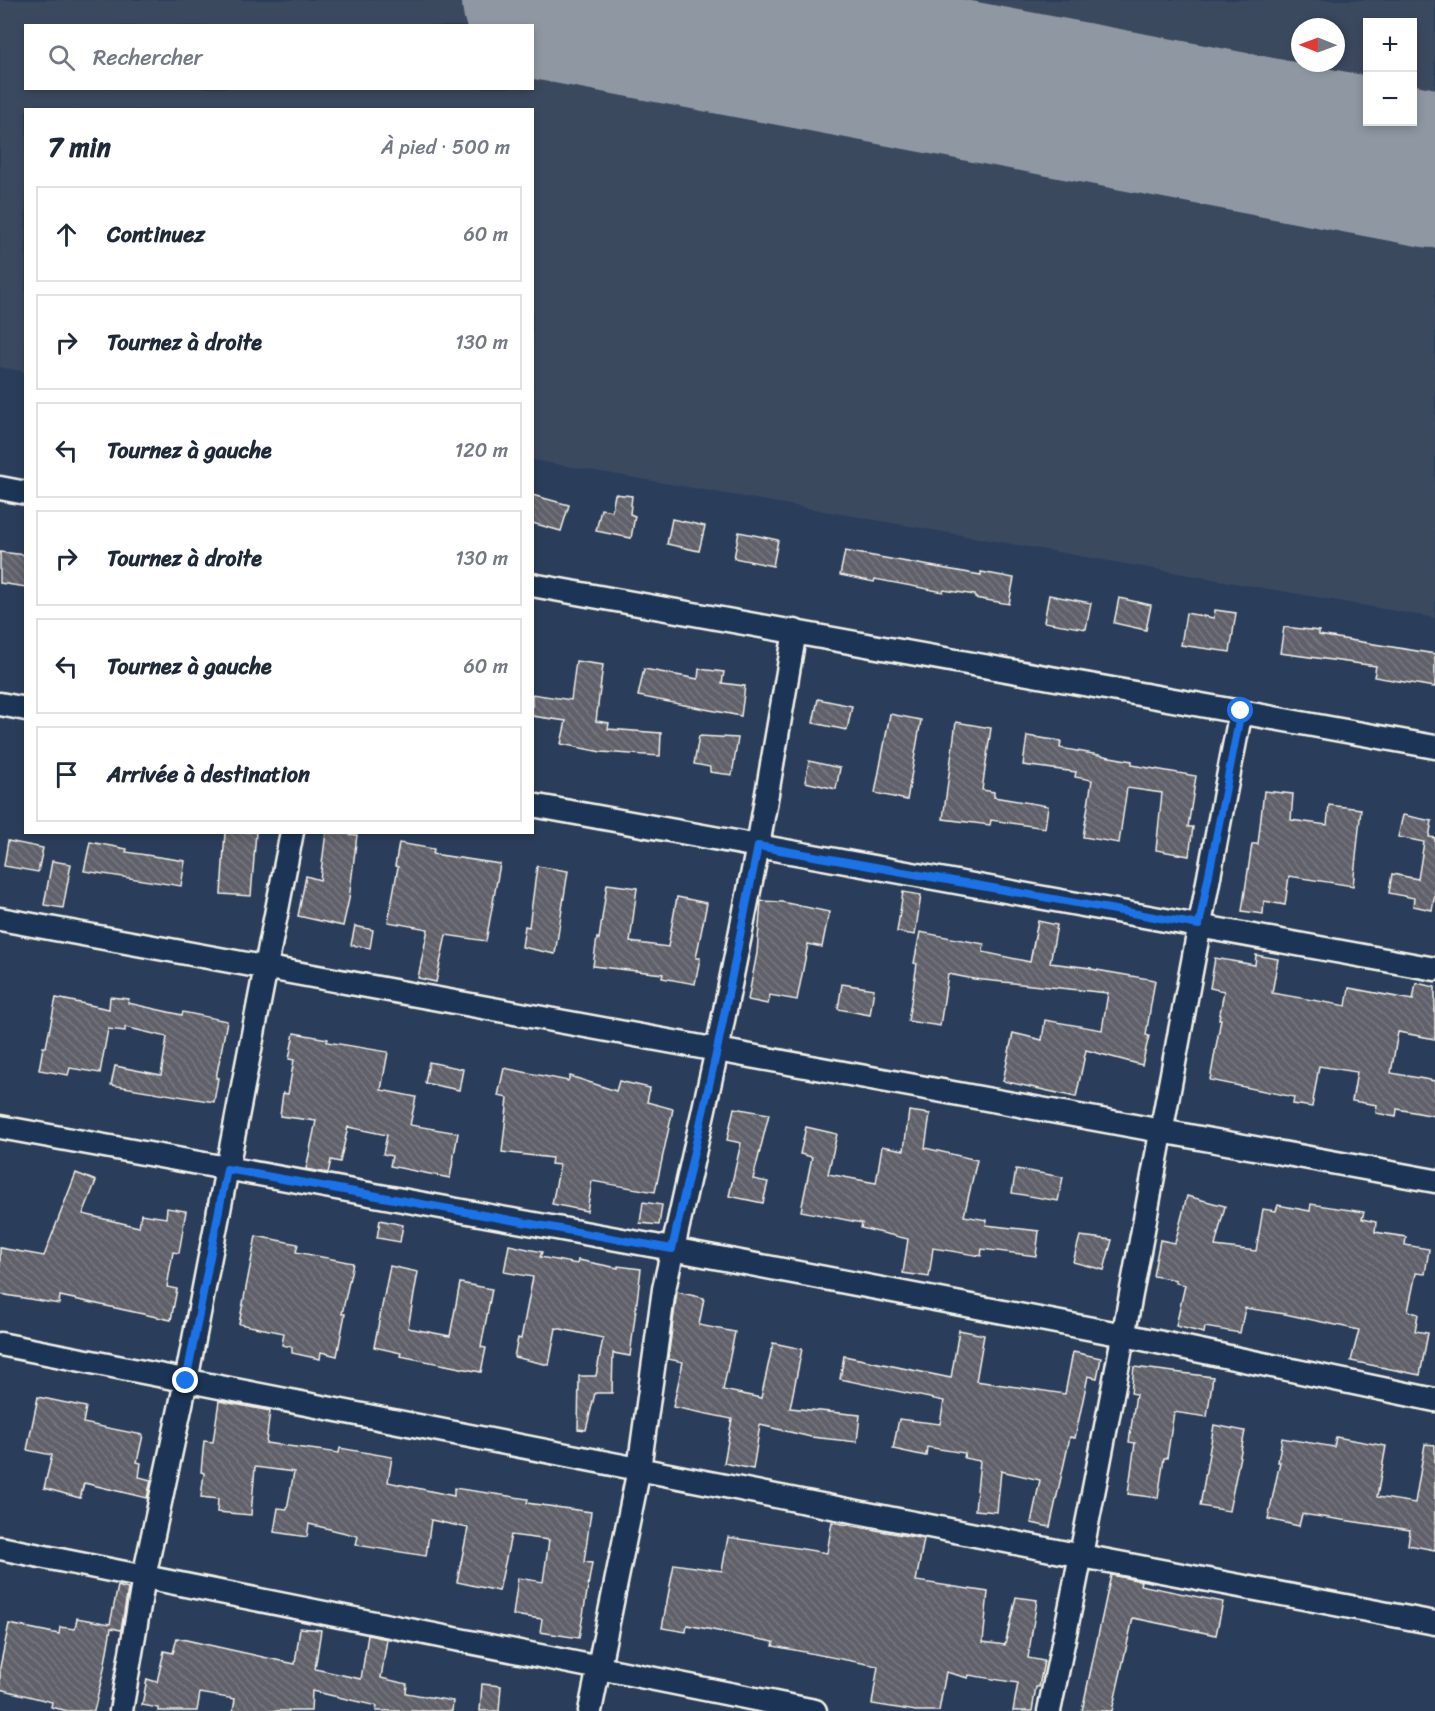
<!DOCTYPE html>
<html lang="fr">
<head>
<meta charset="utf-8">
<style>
	:root { --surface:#fff; --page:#f6f6f7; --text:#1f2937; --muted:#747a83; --line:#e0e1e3 }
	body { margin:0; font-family:Sriracha,sans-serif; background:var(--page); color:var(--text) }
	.controls { position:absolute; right:18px; top:18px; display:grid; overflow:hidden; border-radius:0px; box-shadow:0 3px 9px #0003 }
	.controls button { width:54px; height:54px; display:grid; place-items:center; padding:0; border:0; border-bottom:2px solid var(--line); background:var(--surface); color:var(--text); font:30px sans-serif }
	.compass { position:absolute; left:1291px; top:18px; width:54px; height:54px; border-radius:50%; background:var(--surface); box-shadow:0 3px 9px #0003; rotate:271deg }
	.stop { position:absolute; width:18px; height:18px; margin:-14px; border:4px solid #1a73e8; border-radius:50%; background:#fff }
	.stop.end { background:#1a73e8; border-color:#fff; box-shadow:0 2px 6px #0008 }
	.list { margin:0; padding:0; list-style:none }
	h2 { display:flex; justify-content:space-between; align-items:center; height:78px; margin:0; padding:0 24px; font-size:26px }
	h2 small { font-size:20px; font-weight:400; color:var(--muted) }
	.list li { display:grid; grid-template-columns:39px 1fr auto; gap:18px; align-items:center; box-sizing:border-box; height:96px; margin:0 12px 12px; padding:0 12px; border:2px solid var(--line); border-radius:0px }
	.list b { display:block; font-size:22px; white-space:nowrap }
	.list em { font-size:20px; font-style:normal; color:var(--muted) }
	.icon { flex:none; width:33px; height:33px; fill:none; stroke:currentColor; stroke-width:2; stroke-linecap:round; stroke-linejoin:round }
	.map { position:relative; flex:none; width:1435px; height:1711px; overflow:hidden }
	.search { position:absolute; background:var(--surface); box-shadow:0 3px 9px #0003; left:24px; top:24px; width:510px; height:66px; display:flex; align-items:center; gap:15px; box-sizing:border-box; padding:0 21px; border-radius:0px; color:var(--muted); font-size:22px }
	.panel { position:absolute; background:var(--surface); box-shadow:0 3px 9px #0003; left:24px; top:108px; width:510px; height:726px; border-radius:0px }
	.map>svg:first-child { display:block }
	.built { fill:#3a485f; fill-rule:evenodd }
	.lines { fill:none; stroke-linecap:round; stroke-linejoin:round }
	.runway { stroke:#8f98a2; stroke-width:158 }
	.building { fill:url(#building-back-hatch); stroke:#f4f1e8; stroke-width:1.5 }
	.minor-casing { stroke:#f4f1e8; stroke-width:27 }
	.minor { stroke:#1d3557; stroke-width:22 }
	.route { stroke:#1a73e8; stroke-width:8 }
</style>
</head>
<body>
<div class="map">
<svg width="1435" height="1711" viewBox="0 0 1435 1711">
	<defs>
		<pattern id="building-back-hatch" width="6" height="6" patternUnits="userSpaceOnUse" patternTransform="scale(1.5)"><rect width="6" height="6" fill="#5f6169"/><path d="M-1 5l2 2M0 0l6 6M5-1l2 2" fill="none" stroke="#77787e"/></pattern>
	</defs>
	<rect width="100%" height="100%" fill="#2a3e5b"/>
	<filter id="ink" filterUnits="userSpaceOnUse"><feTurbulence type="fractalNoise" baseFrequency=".0167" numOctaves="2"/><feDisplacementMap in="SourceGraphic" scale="12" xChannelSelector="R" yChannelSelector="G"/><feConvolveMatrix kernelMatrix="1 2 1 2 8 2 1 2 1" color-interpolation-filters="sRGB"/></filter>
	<g filter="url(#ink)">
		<path class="built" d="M0,0H1435V618L533,460L532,110H26L25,372L0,367ZM1368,22H1412V122H1368ZM26,26H532V88H26ZM1300,27H1336V63H1300Z"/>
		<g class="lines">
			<path class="runway" d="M541,0L1435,169"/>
		</g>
		<g class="building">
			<path d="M615,494L632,496L630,514L635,516L631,538L596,531L601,509L612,511Z"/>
			<path d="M532,495L569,505L561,531L532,523Z"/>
			<path d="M672,519L705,526L699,551L667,544Z"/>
			<path d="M739,532L778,540L773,566L734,558Z"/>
			<path d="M845,551L981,575V572L1014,578L1009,604L975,598V595L944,590L943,592L875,579L874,582L840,575Z"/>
			<path d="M0,552L26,555V587L0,583Z"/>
			<path d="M1049,595L1091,603L1086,629L1044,622Z"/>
			<path d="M1119,598L1151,605L1146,630L1114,623Z"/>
			<path d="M1215,610L1236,613L1230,652L1181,645L1186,613L1214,618Z"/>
			<path d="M1284,627L1319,631V635L1435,654V687L1374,677L1376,666L1280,653Z"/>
			<path d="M576,661L603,665L596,721L609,723L608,729L661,733L660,756L601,752L561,744L566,721L532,716V694L571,700Z"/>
			<path d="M644,669L698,679L699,669L724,672L722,683L745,686L741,716L638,696Z"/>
			<path d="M818,699L852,706L847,730L813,723Z"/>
			<path d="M890,714L921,720L907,800L875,793Z"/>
			<path d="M956,722L991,728L982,790L994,792V797L1048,806L1045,828L991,820L990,825L943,819Z"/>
			<path d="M699,736L738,738L732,775L710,772V767L694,764Z"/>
			<path d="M1027,736L1061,741L1060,748L1132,761V765L1196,776L1188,827H1193L1189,856L1156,850L1162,793L1127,788L1119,843L1083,837L1092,780L1075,777L1076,772L1023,765Z"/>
			<path d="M809,761L840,768L836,789L805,782Z"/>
			<path d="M1264,791L1293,794L1291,820L1327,825L1329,805L1361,809L1353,886L1289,876L1285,905L1264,901L1263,914L1242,911L1252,844H1258Z"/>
			<path d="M1403,815L1432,821L1429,837L1435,838V895L1432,910L1413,906L1414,898L1389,893L1392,874L1418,879L1424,842L1398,837Z"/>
			<path d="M225,832H256L251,896L221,894Z"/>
			<path d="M326,832L357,835L349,899L343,926L298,916L306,876L320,880Z"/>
			<path d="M8,841L43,848L38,872L4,866Z"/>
			<path d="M90,842L127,849L126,852L185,861L181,886L84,871Z"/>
			<path d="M399,843L434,849L433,854L500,864L486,941L446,935L436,982L418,978L428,929L388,922L398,867L395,866Z"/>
			<path d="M52,861L71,864L63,908L44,905Z"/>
			<path d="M537,866L568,871L555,954L522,947L525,926L529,927Z"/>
			<path d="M607,884L637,888L630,942L668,947L677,897L707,903L696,958H700L695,984L662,978L663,974L593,966L597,938L599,939Z"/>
			<path d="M903,892L921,895L915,935L897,932Z"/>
			<path d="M761,901L782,902L829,912L822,947L808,944L797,1000L770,995L768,1004L748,1000L757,953Z"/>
			<path d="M1038,921L1057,925L1050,963L1091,968V969L1155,980L1146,1035L1149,1036L1142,1065L1086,1050L1076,1097L1003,1081L1013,1033L1042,1040L1045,1020L1102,1030L1108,993L974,979L948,974L940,1026L908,1021L917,964L914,963L920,932L984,944L983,952L1030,962Z"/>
			<path d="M355,926L373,930L370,948L351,945Z"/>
			<path d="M1256,955L1278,959L1272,993L1346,1006L1349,988L1413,1000L1416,983L1435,987V1039L1398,1032L1391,1073L1435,1081V1116L1397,1109L1396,1117L1376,1113L1377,1105L1352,1101L1357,1072L1319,1066L1312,1107L1293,1104L1294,1097L1210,1080L1221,1019H1219L1224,991L1210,988L1215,958L1255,965Z"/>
			<path d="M842,984L874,989L870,1015L838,1009Z"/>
			<path d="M110,997L129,999L128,1003L182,1015L183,1012L227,1021L216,1078H218L214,1102L111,1085L115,1066L161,1075L167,1037L125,1027V1031L108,1029L100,1073L70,1068L68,1075L39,1070L43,1047H46L56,998L109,1009Z"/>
			<path d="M294,1033L328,1039L327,1042L388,1052L381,1090L416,1097L410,1125L458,1133L450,1178L390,1166L392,1156L383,1154L387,1135L348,1127L340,1162L331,1160L328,1173L306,1169L316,1121L280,1116L283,1093L288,1094L294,1060L289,1059Z"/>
			<path d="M429,1062L463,1069L459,1090L425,1083Z"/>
			<path d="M504,1068L568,1081L570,1076L616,1091L619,1081L650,1088L647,1102L673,1109L655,1192L592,1181L587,1211L552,1204L560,1165L551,1164L552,1158L502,1152L508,1098L498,1096Z"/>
			<path d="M734,1108L769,1114L753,1179L768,1182L763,1203L729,1196L741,1143L727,1140Z"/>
			<path d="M909,1111L930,1114L925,1148L977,1160L964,1216L987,1220L986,1225L1039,1231L1036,1256L982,1249L981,1256L933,1248L929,1277L903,1273L908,1239L861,1228L862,1223L801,1211L812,1157L800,1154L806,1127L837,1134L828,1174L876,1183L882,1146L904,1150Z"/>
			<path d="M1016,1169L1063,1177L1058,1201L1012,1193Z"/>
			<path d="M76,1173L96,1181L83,1214L139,1227L141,1214L166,1218L167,1208L186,1211L179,1253L173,1252L167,1287L177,1289L171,1320L60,1296L59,1304L0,1294V1248L44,1256Z"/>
			<path d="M1187,1196L1225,1206L1215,1246L1256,1251L1263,1209L1276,1211L1278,1205L1310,1211L1311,1204L1364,1212L1362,1219L1376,1222L1375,1232L1406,1237L1405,1245L1429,1249L1425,1274L1416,1273L1408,1311L1418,1314L1415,1331L1428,1333L1420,1375L1351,1361L1359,1330L1285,1314L1245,1308L1240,1333L1205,1327L1204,1333L1176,1326L1185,1285L1176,1283V1280L1153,1276L1160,1240L1175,1243Z"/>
			<path d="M643,1202L662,1205L659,1225L640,1223Z"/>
			<path d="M380,1220L403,1225L400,1242L377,1238Z"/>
			<path d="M256,1236L298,1244L296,1252L353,1263L342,1314H345L337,1356L321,1352L320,1359L292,1353V1347L282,1345L284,1333L239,1324Z"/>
			<path d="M1080,1236L1112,1240L1104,1270L1073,1262Z"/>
			<path d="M509,1245L542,1252L540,1257L577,1264L578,1260L618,1268V1266L641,1269L630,1356L613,1353L612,1393H595L586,1430L578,1429L579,1376H596L603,1338L556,1328L549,1365L514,1357L518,1338L521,1339L533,1277L504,1272Z"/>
			<path d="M390,1266L418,1272L408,1328L450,1336L460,1283L492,1289L481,1347L486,1348L481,1372L400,1356L401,1353L374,1347Z"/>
			<path d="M677,1292L704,1298L699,1325L735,1332L723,1390L761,1398L773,1343L802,1349L790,1408L860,1415L857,1442L811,1437L760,1425L753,1469L724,1463L732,1419L673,1407L683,1362L668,1359Z"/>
			<path d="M959,1330L984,1335L976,1381L1065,1394L1073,1352L1101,1358L1097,1378L1088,1376L1075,1438L1070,1437L1050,1527L1031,1523L1040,1480L1001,1471L997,1512L975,1510L980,1461L964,1458L965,1453L927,1447L926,1456L893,1449L899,1419L940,1424L944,1401L840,1379L844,1356L951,1378Z"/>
			<path d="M1134,1367L1213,1377L1207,1417L1174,1412L1167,1458H1164L1158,1498L1128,1494L1135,1443L1129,1442L1136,1394L1131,1393Z"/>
			<path d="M38,1397L86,1407L83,1423L143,1435L137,1462L141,1463L139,1477L151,1480L147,1498L84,1483L80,1498L44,1488L52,1455L27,1450Z"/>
			<path d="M219,1401L270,1411L266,1443L339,1453L340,1448L392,1457L388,1482L454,1496V1488L528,1499L527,1503L591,1512L584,1562L592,1563L579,1638L540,1632L542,1619L513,1615L518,1578L543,1582L549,1540L511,1535L499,1591L457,1582L468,1528L431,1520L426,1556L356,1545L358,1536L309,1524L307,1537L274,1532L278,1508L287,1509L294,1472L255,1467L251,1515L217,1512L218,1499L201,1497L204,1473L201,1472L204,1441L213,1442Z"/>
			<path d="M1214,1425L1245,1431L1229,1511L1200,1506Z"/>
			<path d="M1336,1437L1386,1446L1377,1497L1415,1503L1425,1444L1435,1445V1550L1408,1545L1410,1530L1302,1514L1299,1526L1268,1519L1280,1462H1278L1282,1438L1334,1447Z"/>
			<path d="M832,1522L924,1539L916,1581L988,1592L983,1642L1005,1645L1016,1597L1037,1600L1028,1658L1044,1661L1039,1687H1036L1032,1711H1013L1018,1683L969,1675L968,1678L946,1672L939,1711H916L872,1704L878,1666L773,1646L774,1642L687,1625L686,1632L662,1628L674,1564L722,1571L728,1537L827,1553Z"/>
			<path d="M1111,1575L1141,1581L1140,1585L1223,1602L1216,1635L1133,1618L1112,1711H1082Z"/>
			<path d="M118,1586L128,1589L121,1630L111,1628L104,1669L94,1711H68L51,1707L52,1702L0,1689V1667L9,1624L59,1634L60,1627L75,1629L77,1618L110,1624Z"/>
			<path d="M300,1628L321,1630L315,1669L361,1679L368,1635L387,1639L381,1678L407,1684L406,1693L453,1701L452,1711H376L377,1706L312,1691L311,1711H233L235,1699L200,1693L197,1711H158V1708L142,1705L147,1679L157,1682L164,1651L173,1653L177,1638L295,1664Z"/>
			<path d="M482,1684L501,1686L499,1711H480Z"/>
		</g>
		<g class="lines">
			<defs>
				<g id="minor">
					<path d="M0,488L26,493"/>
					<path d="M532,585L1435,747"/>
					<path d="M0,704L26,709"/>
					<path d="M532,805L1435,969"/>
					<path d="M0,919L1435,1181"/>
					<path d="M0,1127L672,1249L1124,1335L1435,1400"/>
					<path d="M0,1344L1082,1556L1435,1623"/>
					<path d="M0,1548L815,1711"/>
					<path d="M121,1711L144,1577L186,1381L292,832"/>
					<path d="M590,1711L639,1469L664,1289L717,1050L758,846L795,631"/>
					<path d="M1049,1711C1119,1379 1175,1044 1241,711"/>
				</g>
			</defs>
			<use href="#minor" class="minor-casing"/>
			<use href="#minor" class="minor"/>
		</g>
	</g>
	<g class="lines" filter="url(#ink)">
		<path class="route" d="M186,1381L227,1169L672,1249L717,1050L758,846L1199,925L1241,711"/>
	</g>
</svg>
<div class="controls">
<button>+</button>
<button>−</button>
</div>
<svg class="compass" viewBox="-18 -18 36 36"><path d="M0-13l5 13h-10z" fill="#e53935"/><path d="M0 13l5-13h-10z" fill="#747a83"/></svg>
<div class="stop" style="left:1241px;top:711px"></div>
<div class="stop end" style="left:186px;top:1381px"></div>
<div class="search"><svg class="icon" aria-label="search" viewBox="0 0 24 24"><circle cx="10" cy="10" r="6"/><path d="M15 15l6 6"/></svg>Rechercher</div>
<section class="panel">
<h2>7 min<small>À pied · 500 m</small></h2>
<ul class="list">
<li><svg class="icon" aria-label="ahead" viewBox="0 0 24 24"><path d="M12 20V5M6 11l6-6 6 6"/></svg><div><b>Continuez</b></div><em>60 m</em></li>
<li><svg class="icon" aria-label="right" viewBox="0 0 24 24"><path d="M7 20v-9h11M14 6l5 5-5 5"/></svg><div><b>Tournez à droite</b></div><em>130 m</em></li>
<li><svg class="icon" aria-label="left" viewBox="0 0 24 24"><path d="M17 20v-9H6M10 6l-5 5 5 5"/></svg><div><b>Tournez à gauche</b></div><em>120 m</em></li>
<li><svg class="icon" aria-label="right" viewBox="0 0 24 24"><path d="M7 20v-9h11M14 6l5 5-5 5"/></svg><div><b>Tournez à droite</b></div><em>130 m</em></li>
<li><svg class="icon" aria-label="left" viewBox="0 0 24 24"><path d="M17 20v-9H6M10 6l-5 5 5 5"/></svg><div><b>Tournez à gauche</b></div><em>60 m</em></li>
<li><svg class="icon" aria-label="arrive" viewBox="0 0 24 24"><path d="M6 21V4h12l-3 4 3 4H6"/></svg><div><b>Arrivée à destination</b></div></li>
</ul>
</section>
</div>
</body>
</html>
